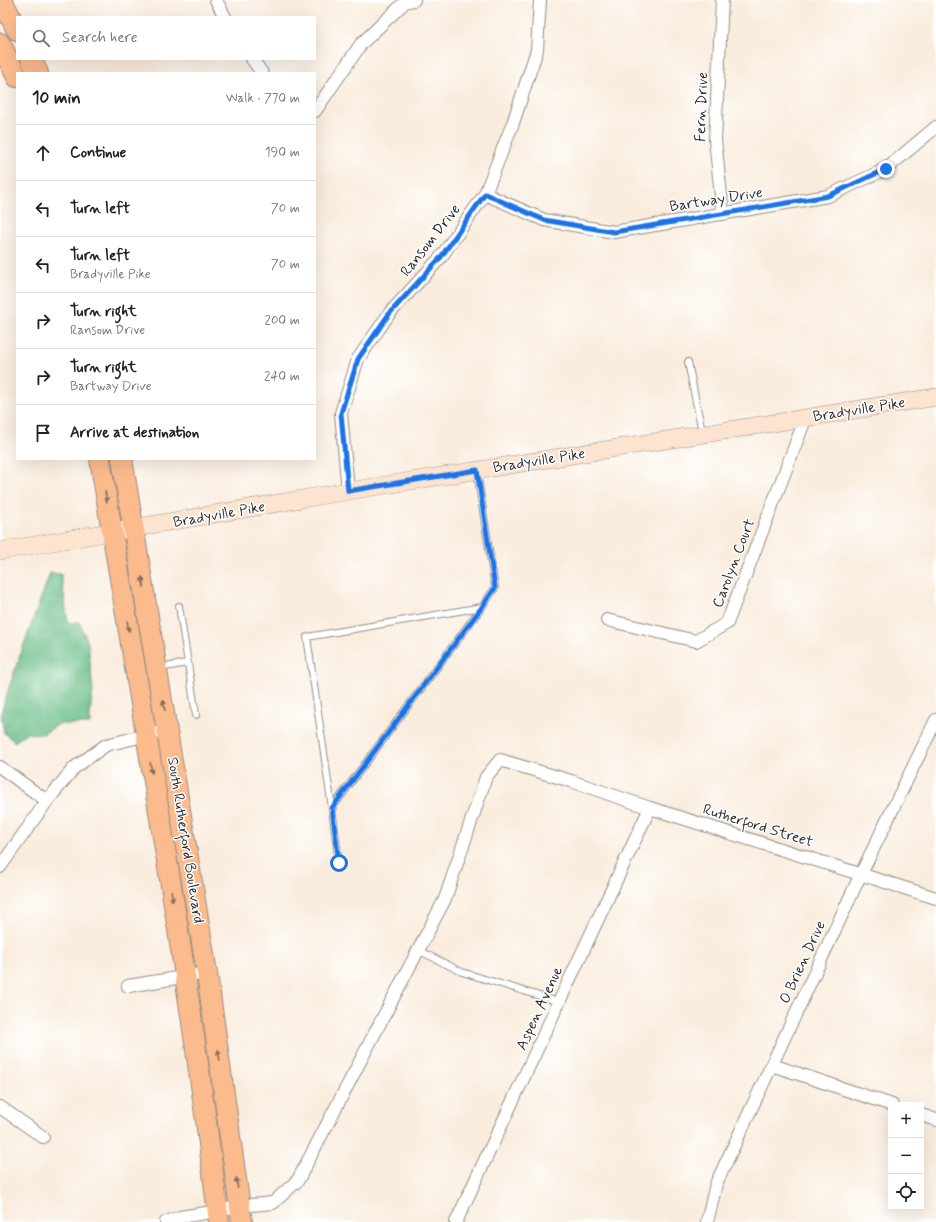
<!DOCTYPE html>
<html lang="en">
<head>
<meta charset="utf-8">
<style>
	:root { --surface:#fff; --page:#f2f2f2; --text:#222; --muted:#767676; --line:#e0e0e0 }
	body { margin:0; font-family:Mynerve,sans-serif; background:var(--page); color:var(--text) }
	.controls { position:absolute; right:12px; bottom:12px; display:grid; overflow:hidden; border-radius:0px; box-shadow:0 4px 16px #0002 }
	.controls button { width:36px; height:36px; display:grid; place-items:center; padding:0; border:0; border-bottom:1px solid var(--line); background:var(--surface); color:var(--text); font:20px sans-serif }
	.stop { position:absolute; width:12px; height:12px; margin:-9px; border:3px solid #1a73e8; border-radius:50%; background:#fff }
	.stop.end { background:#1a73e8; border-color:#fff; box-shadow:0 1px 4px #0008 }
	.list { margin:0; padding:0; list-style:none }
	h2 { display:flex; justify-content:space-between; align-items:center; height:52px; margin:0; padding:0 16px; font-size:17px }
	h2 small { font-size:13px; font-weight:400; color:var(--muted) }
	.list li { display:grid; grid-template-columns:26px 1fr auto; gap:12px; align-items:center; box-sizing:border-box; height:56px; padding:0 16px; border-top:1px solid var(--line) }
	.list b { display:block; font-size:15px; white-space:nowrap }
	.list p { margin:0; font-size:13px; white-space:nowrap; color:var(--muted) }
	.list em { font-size:13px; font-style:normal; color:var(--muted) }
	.icon { flex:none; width:22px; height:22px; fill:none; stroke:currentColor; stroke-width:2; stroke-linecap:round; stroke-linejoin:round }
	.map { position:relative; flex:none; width:936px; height:1222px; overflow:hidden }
	.search { position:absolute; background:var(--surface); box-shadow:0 4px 16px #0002; left:16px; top:16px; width:300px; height:44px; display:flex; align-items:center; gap:10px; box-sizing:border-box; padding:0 14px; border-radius:0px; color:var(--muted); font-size:15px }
	.panel { position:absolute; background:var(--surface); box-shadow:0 4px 16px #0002; left:16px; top:72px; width:300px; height:388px; border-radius:0px }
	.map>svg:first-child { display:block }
	.forest { fill:#6ebf8a; stroke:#4c755a }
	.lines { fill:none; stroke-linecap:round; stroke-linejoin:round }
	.service-casing { stroke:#928c84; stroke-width:8 }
	.minor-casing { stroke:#928c84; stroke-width:14 }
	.secondary-casing { stroke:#928c84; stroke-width:18 }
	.trunk-casing { stroke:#928c84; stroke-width:22 }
	.service { stroke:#fff; stroke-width:6 }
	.minor { stroke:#fff; stroke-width:12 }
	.secondary { stroke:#fde4d1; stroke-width:17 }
	.trunk { stroke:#fbbb8d; stroke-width:20 }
	.oneway { fill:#896c57 }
	.route { stroke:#1a73e8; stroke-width:5 }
	.labels { text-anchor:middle; stroke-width:3; stroke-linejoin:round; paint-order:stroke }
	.street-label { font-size:15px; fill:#2b2b2b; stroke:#fff }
</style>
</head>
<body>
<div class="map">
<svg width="936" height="1222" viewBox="0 0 936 1222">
	<rect width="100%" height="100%" fill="#fff"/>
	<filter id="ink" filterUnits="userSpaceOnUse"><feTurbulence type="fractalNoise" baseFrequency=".025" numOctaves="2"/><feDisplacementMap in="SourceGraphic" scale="8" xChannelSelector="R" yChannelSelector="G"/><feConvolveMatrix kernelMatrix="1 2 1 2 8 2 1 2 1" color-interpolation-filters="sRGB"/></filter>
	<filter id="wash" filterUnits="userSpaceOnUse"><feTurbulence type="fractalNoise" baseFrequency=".012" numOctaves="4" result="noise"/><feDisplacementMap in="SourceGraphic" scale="16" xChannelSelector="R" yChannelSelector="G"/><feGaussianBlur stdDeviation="0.9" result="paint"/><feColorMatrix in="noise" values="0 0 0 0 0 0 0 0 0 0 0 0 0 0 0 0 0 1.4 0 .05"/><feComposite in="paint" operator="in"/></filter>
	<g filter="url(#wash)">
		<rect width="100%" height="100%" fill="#f9ecdc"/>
		<path class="forest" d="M50,573L61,574L68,623L79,622L88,642L93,691L90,712V724H59L43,734L26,733L15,742L4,733L1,713L15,669Z"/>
	</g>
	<g filter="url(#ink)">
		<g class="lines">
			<defs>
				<g id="service">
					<path d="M688,362L702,432"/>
					<path d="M477,472L495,588L482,607L332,808L307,637L482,607"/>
					<path d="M179,606L196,715"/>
					<path d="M160,668L187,663"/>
					<path d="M332,808L339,863"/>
					<path d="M418,950L462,972L559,1002"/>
				</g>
				<g id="minor">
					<path d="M216,0L225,17"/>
					<path d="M722,0L715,140L723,214"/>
					<path d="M252,59L262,73"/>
					<path d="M315,111L361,44L405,2L414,0"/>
					<path d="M485,194L544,220L614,232L828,196L886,169L936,127"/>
					<path d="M348,491L341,413L358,359L389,314L441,257L485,194L513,123L537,50L540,0"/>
					<path d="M607,620L696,641L727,623L806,417"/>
					<path d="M0,767L47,801"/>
					<path d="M0,867L47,801L74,768L106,745L168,730"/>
					<path d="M128,986L207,973"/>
					<path d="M772,1065L892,1105"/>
					<path d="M0,1107L43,1137"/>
					<path d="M921,1115L936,1120"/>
					<path d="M166,1222L180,1217L218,1211L240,1206L273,1203L298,1180L445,899L486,777L500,760L571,781L650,808L936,898"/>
					<path d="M456,1222L650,808"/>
					<path d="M707,1222L716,1184L861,874L936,720"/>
				</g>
				<path id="secondary" d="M0,551L348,491L936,397"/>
				<g id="trunk">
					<path d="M2,0L17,30"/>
					<path d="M0,43L17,77"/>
					<path d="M31,59L38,73"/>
					<path d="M100,459C142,713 188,966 219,1222"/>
					<path d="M122,459L207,973L242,1222"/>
				</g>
			</defs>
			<use href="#service" class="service-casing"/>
			<use href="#minor" class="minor-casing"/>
			<use href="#secondary" class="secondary-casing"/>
			<use href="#trunk" class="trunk-casing"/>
			<use href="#service" class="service"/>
			<use href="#minor" class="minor"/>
			<use href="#secondary" class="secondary"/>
			<use href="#trunk" class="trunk"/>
		</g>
		<defs><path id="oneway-solid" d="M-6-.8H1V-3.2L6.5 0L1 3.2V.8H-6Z"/></defs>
		<g class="oneway">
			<use href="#oneway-solid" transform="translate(106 497) rotate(81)"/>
			<use href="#oneway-solid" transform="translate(143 582) rotate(-100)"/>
			<use href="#oneway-solid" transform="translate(128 626) rotate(81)"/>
			<use href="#oneway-solid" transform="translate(164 705) rotate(-100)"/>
			<use href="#oneway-solid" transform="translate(151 768) rotate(81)"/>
			<use href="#oneway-solid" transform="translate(172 896) rotate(81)"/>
			<use href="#oneway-solid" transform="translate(219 1055) rotate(-98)"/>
			<use href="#oneway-solid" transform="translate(237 1183) rotate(-98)"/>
		</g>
	</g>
	<g class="lines" filter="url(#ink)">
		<path class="route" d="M339,863L332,808L482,607L495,588L477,470L348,491L341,413L358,359L389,314L441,257L485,194L544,220L614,232L828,196L886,169"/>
	</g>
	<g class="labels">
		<g class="street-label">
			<text transform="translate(701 107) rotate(-88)" y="5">Fern Drive</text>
			<text transform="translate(716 199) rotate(-9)" y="5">Bartway Drive</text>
			<text transform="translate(430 240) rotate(-52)" y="5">Ransom Drive</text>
			<text transform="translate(859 409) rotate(-9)" y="5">Bradyville Pike</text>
			<text transform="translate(539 460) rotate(-9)" y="5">Bradyville Pike</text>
			<text transform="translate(219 514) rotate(-10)" y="5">Bradyville Pike</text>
			<text transform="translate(733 563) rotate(-69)" y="5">Carolyn Court</text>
			<text transform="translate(758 825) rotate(17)" y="5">Rutherford Street</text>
			<text transform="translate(186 840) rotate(81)" y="5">South Rutherford Boulevard</text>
			<text transform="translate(802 962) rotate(-65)" y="5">O Brien Drive</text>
			<text transform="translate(539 1008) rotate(-65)" y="5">Aspen Avenue</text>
		</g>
	</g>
</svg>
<div class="controls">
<button>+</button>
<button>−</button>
<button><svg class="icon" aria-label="locate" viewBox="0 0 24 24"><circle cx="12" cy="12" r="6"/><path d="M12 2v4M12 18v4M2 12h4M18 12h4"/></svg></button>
</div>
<div class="stop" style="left:339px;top:863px"></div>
<div class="stop end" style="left:886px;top:169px"></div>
<div class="search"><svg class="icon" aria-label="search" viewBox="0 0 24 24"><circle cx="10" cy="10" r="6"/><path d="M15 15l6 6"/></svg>Search here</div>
<section class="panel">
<h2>10 min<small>Walk · 770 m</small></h2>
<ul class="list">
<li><svg class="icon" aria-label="ahead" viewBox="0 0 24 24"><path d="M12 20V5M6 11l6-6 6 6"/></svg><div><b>Continue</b></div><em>190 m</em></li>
<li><svg class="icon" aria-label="left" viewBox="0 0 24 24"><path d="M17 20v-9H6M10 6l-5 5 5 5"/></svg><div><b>Turn left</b></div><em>70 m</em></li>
<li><svg class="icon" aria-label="left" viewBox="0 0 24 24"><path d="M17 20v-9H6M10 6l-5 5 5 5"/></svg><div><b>Turn left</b><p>Bradyville Pike</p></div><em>70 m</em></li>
<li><svg class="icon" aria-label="right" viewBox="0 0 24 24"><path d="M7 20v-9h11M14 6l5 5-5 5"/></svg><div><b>Turn right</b><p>Ransom Drive</p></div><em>200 m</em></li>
<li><svg class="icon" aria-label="right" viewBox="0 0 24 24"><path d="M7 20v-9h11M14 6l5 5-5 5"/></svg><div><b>Turn right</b><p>Bartway Drive</p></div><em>240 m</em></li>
<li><svg class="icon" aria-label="arrive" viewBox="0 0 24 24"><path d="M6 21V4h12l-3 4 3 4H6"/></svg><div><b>Arrive at destination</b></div></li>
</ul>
</section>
</div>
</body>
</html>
